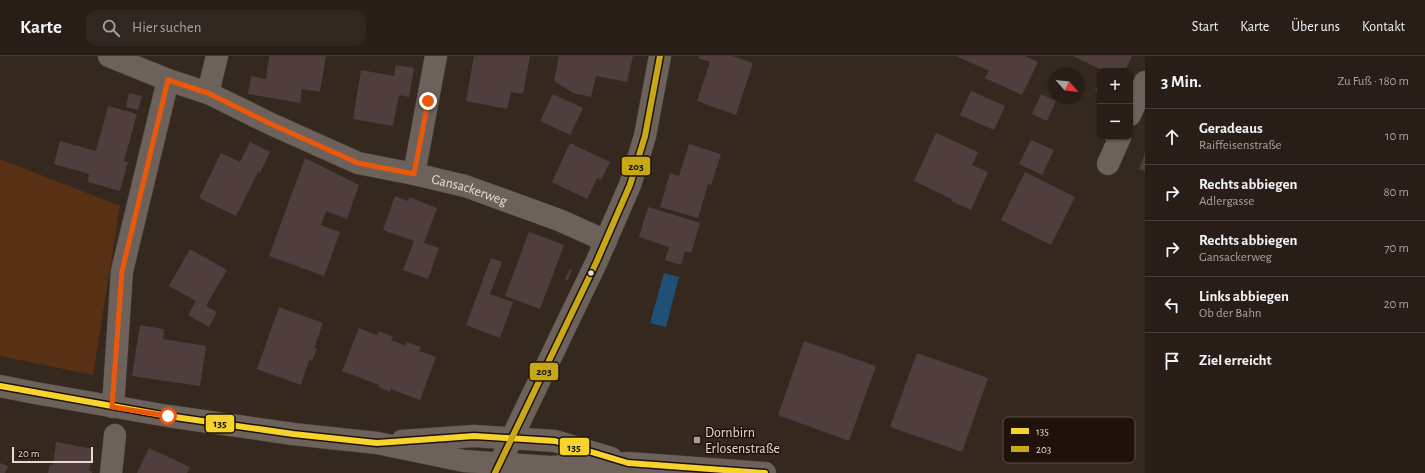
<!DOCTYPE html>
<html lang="de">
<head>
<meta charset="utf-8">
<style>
	:root { --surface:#281e17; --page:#302720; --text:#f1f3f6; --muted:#a5a2a1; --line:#443c36 }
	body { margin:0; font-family:"Alegreya Sans",sans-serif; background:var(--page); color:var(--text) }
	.controls { position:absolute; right:12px; top:12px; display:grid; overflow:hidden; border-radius:8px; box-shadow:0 1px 3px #0004 }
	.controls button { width:36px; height:36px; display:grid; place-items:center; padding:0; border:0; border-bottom:1px solid var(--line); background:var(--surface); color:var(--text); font:20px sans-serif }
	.compass { position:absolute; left:1049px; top:12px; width:36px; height:36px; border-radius:50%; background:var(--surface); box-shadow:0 1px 3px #0004; rotate:117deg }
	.scale { position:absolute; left:12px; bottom:10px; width:81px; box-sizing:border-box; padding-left:4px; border:2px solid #ebd9cf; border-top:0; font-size:11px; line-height:14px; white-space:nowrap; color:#ebd9cf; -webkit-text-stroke:3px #1e120b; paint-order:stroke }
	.stop { position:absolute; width:12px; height:12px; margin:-9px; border:3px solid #ea580c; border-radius:50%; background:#fff }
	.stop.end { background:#ea580c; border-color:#fff; box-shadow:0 1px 4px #0008 }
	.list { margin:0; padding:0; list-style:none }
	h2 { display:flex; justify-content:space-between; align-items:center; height:52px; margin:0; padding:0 16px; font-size:17px }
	h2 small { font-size:13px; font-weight:400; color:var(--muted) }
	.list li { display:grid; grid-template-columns:26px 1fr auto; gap:12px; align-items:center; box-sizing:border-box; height:56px; padding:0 16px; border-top:1px solid var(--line) }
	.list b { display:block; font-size:15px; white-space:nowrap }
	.list p { margin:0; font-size:13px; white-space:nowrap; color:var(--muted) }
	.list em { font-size:13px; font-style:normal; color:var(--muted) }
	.icon { flex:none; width:22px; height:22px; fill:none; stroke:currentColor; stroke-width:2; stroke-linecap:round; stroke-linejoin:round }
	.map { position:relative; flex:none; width:1145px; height:417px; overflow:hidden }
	header { display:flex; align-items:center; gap:24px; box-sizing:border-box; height:56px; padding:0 20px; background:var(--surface); border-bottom:1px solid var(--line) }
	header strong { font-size:19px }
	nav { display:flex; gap:22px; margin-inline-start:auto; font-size:14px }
	.search { width:280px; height:36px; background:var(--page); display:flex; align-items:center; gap:10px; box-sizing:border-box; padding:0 14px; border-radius:12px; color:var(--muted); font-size:15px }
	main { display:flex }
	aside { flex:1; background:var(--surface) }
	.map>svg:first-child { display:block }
	.green { fill:#583115 }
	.water { fill:#215076 }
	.building { fill:#503e3e }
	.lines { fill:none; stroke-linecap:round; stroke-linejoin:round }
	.minor-casing { stroke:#51453e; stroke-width:23 }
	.minor { stroke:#6d625b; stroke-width:22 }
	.bus-1-casing { stroke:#1e120b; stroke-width:9 }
	.bus-2-casing { stroke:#1e120b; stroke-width:9 }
	.bus-1 { stroke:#f6d32d; stroke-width:6 }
	.bus-2 { stroke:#c8a817; stroke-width:6 }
	.route { stroke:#ea580c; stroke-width:5 }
	.bus-dot { fill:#ebd9cf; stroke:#1e120b; stroke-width:1.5 }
	.poi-dot { fill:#ab9b91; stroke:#1e120b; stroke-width:1.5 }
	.labels { text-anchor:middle; stroke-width:3; stroke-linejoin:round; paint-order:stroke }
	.street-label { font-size:14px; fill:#ebd9cf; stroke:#1e120b }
	.poi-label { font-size:14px; fill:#ebd9cf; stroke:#1e120b; text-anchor:start }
	.key { fill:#1e120b; stroke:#5c4e46; stroke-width:1 }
	.key-label { font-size:11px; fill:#ebd9cf }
	.line-badge { stroke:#1e120b; stroke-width:1.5 }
	.pale-badge-label { font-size:11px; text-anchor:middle; font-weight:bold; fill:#111 }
</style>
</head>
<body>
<header>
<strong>Karte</strong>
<div class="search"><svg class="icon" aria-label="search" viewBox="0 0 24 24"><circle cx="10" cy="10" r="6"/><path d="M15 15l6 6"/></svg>Hier suchen</div>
<nav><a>Start</a><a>Karte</a><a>Über uns</a><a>Kontakt</a></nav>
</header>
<main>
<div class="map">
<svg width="1145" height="417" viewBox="0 0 1145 417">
	<rect width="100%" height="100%" fill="#35281f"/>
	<path class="green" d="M0,103L120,150L93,319L0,300Z"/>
	<path class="water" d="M664,217L679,221L666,271L650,267Z"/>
	<g class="building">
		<path d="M269,0H326L320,36L302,33L300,47L248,38L251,20L266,23Z"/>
		<path d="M474,0H530L523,38L511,36L507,53L466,45Z"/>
		<path d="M559,0H633L627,26L596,20L591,41L573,37L554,25Z"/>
		<path d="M699,0H732L753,7L736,59L697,45L710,6L698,2Z"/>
		<path d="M956,0H1025L1038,6L1022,39L985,22L989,15Z"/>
		<path d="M1073,0H1132L1125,15H1104Z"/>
		<path d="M396,9L414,12L409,41L399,39L393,70L353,63L361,14L394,20Z"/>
		<path d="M1100,23V37L1095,34Z"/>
		<path d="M971,35L1005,50L994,74L960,59Z"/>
		<path d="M129,37L142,40L138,54L126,51Z"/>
		<path d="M553,38L583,52L570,79L540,65Z"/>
		<path d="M1041,38L1056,45L1047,65L1032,58Z"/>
		<path d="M108,50L137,58L124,105L128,106L120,135L88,126L89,118L54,108L60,85L96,95Z"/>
		<path d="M936,77L978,96L972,109L988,116L971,154L951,145L952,143L914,125Z"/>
		<path d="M1031,84L1054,94L1042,119L1019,108Z"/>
		<path d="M250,86L270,96L260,117L258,116L236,160L199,142L221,97L240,106Z"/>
		<path d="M570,87L610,106L601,124L597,122L587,143L552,126Z"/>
		<path d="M689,88L721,98L711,129L708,128L698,162L660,151L670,117L679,120Z"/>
		<path d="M1145,97V115L1139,113Z"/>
		<path d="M305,102L359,129L347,163L326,155L321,169L340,176L324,220L269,200Z"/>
		<path d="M1025,116L1075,141L1051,189L1001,164Z"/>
		<path d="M395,140L408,145L409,141L437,152L424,187L439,192L428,223L403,214L414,185L383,174Z"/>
		<path d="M648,151L700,167L691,197L685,195L681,209L665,204L669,191L639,181Z"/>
		<path d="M529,176L564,189L540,253L505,240Z"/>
		<path d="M190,193L227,214L206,250L217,256L209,271L188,259L196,245L169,230Z"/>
		<path d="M491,202L502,206L490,238L513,246L500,282L466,269Z"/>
		<path d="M570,213L572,214L568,224L565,223Z"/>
		<path d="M279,251L323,267L314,292L317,293L312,305L309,304L301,329L257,313Z"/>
		<path d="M140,269L164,273L163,283L206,290L200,330L132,320Z"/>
		<path d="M359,272L377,279L379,275L393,281L391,284L406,290L407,286L421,291L419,295L436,301L420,344L391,333L390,336L378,331L379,329L342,315Z"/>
		<path d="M804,285L876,310L849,385L778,359Z"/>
		<path d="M917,297L988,322L962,396L890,371Z"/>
		<path d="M56,386L93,393L89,415H92V417H48L50,408L53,409Z"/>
		<path d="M149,392L190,411L187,417H137Z"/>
		<path d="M0,407L8,410L5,417H0Z"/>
	</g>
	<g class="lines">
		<defs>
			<g id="minor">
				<path id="s1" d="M109,0L168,24L208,37L271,68L358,107L414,118L465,130L559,164L606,185"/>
				<path d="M208,37L217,0"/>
				<path d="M1130,59L1145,26"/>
				<path d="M1108,108L1120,81"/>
				<path d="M414,118L436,0"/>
				<path d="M0,330L35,337L168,360L293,378L377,387L464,405L551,411L628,407L765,417"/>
				<path d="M113,351L122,215L168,24"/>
				<path d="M402,385L474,380L555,385L611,402"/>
				<path d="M111,417L115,379"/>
				<path d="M495,417L596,207L630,129L645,80L660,0"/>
			</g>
		</defs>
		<use href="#minor" class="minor-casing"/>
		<use href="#minor" class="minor"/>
		<defs>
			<path id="bus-1" d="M0,330L168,360L293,378L377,387L474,380L555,385L628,407L765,417"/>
			<path id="bus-2" d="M495,417L596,207L630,129L645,80L660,0"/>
		</defs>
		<use href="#bus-1" class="bus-1-casing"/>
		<use href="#bus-2" class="bus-2-casing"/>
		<use href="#bus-1" class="bus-1"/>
		<use href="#bus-2" class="bus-2"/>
	</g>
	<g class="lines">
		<path class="route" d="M168,360L112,351L122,215L168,24L208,37L271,68L358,107L414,118L428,45"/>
	</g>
	<circle class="bus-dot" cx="591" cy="217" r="3.5"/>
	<rect class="poi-dot" x="693" y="380" width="8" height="8" rx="2"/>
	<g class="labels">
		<g class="street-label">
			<text dy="5" stroke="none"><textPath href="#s1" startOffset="386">Gansackerweg</textPath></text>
		</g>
		<g class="poi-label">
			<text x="705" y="381">Dornbirn<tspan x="705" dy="16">Erlosenstraße</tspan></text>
		</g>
	</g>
	<rect x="1003" y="361" width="132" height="46" rx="6" class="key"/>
	<rect x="1011" y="372" width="18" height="6" fill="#f6d32d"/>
	<rect x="1011" y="390" width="18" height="6" fill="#c8a817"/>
	<g class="key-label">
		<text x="1036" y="379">135</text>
		<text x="1036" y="397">203</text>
	</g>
	<g class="line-badge">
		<rect x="621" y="100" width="30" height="20" rx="4" fill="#c8a817"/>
		<rect x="529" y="306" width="30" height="19" rx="4" fill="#c8a817"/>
		<rect x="205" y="358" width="30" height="19" rx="4" fill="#f6d32d"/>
		<rect x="559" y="381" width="31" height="19" rx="4" fill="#f6d32d"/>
	</g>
	<g class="pale-badge-label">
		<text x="636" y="114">203</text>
		<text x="544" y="319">203</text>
		<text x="220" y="371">135</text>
		<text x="574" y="395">135</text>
	</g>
</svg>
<div class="controls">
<button>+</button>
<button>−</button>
</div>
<svg class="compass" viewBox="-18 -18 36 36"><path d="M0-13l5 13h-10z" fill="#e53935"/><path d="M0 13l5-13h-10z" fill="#a5a2a1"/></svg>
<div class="scale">20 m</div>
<div class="stop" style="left:168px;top:360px"></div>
<div class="stop end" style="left:428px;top:45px"></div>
</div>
<aside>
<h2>3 Min.<small>Zu Fuß · 180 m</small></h2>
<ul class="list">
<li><svg class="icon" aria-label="ahead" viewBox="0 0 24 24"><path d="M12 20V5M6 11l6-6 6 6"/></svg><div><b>Geradeaus</b><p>Raiffeisenstraße</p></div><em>10 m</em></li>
<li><svg class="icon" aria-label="right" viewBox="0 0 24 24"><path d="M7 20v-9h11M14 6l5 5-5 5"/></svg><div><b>Rechts abbiegen</b><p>Adlergasse</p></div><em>80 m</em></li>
<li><svg class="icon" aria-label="right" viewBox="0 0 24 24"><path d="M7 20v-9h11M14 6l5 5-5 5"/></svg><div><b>Rechts abbiegen</b><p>Gansackerweg</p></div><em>70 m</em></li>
<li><svg class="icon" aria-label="left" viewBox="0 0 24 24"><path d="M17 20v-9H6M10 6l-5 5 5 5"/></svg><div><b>Links abbiegen</b><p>Ob der Bahn</p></div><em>20 m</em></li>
<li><svg class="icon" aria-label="arrive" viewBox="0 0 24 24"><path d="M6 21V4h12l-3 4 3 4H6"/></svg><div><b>Ziel erreicht</b></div></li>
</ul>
</aside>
</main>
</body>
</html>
